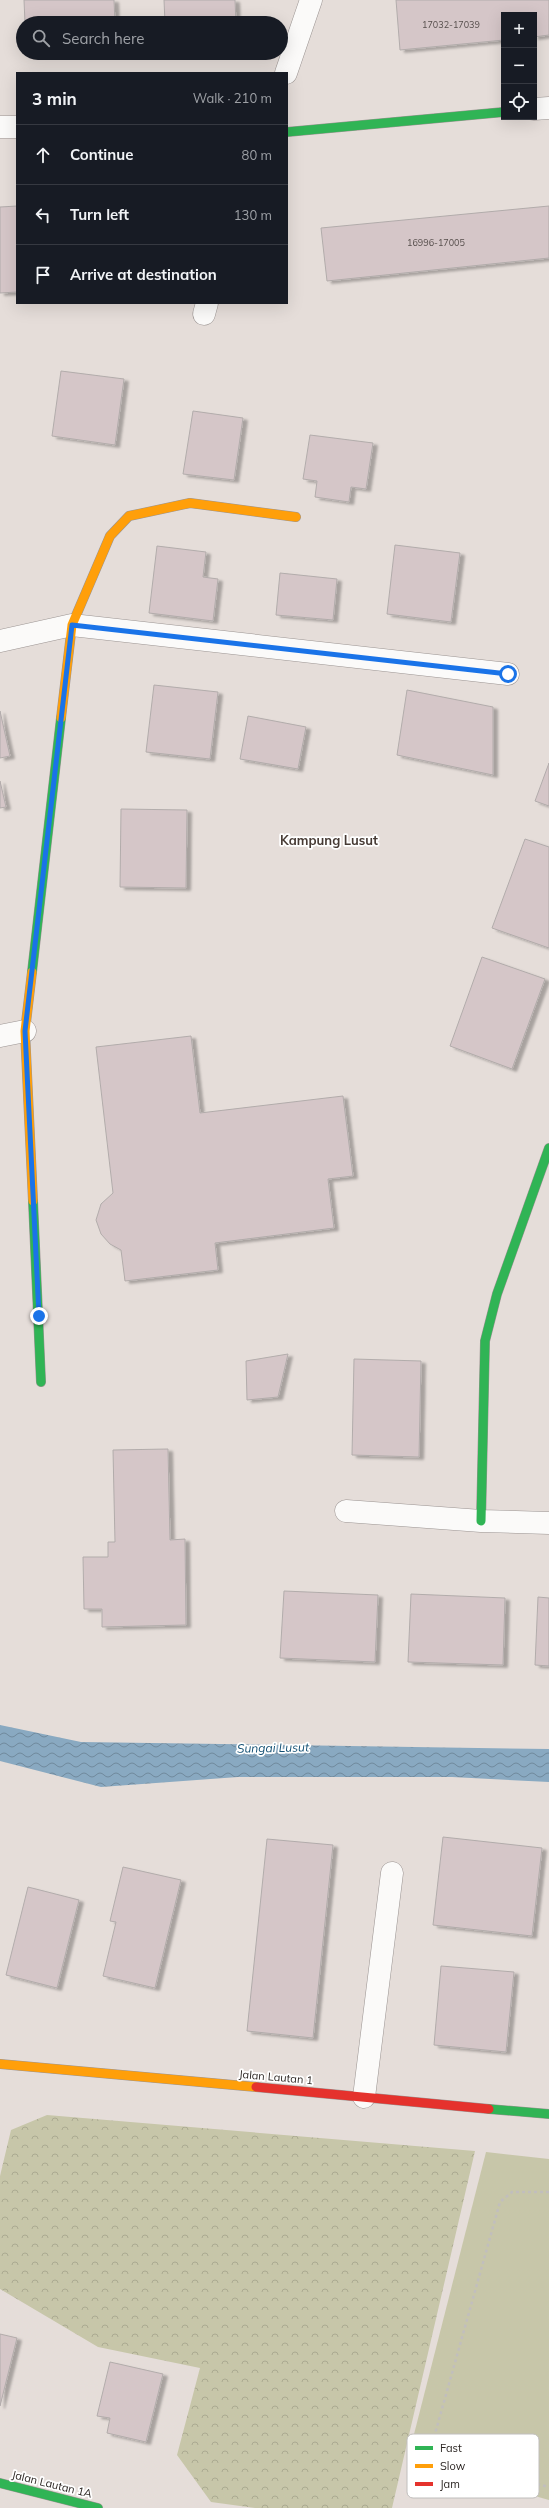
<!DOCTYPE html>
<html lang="en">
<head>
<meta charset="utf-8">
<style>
	:root { --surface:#171b24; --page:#20242c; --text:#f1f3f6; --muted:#9ea1a6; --line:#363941 }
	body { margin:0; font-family:Mulish,sans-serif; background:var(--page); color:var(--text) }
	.controls { position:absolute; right:12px; top:12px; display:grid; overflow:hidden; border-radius:0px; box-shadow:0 4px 16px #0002 }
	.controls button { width:36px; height:36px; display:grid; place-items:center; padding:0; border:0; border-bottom:1px solid var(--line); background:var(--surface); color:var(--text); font:20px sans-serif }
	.stop { position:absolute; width:12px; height:12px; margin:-9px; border:3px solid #1a73e8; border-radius:50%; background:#fff }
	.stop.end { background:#1a73e8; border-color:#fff; box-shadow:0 1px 4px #0008 }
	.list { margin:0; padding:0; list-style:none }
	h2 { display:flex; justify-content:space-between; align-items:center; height:52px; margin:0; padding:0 16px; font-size:17px }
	h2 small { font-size:13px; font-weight:400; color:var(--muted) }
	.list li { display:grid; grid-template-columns:26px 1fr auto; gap:12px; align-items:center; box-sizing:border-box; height:60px; padding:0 16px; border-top:1px solid var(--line) }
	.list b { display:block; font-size:15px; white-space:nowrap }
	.list em { font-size:13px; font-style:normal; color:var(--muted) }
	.icon { flex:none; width:22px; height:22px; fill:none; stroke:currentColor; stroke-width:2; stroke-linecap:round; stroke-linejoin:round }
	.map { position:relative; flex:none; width:549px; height:2508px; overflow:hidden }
	.search { position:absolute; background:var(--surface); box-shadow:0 4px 16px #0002; left:16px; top:16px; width:272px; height:44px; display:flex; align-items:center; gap:10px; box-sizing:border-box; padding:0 14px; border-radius:22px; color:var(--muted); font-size:15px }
	.panel { position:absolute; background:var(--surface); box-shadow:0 4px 16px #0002; left:16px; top:72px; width:272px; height:232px; border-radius:0px }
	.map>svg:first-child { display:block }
	.forest { fill:url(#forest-crowns) }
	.park { fill:#c7c6a9 }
	.water { fill:url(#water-waves) }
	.building { fill:#d5c6c8; stroke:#b2acab; filter:url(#shadow) }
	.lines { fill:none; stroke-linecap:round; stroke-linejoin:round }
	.street-casing { stroke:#9b9492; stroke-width:23 }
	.fast-casing { stroke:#9b9492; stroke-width:10 }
	.slow-casing { stroke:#9b9492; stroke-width:10 }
	.jam-casing { stroke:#9b9492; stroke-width:10 }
	.path { stroke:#c1bebd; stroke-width:2.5; stroke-dasharray:3 3; stroke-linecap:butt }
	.street { stroke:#fbfaf9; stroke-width:22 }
	.fast { stroke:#30b455; stroke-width:9 }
	.slow { stroke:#ff9f0a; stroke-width:9 }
	.jam { stroke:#e5322d; stroke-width:9 }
	.route { stroke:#1a73e8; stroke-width:5 }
	.labels { text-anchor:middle; stroke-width:3.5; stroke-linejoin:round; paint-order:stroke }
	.number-label { font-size:9px; fill:#564e4c }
	.street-label { font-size:11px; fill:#2c2623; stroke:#fff }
	.water-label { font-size:12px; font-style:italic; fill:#135074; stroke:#fff }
	.quarter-label { font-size:13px; font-weight:bold; fill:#463a34; stroke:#fff }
	.key { fill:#fff; stroke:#c0bebd; stroke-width:1 }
	.key-label { font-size:11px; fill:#2c2623 }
</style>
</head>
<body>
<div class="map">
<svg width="549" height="2508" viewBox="0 0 549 2508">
	<defs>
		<pattern id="forest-crowns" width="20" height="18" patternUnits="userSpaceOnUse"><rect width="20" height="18" fill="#c7c6a9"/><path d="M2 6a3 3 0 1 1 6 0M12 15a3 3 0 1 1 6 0" fill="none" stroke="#abaa91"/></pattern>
		<pattern id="water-waves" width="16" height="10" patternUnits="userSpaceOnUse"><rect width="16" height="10" fill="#89a9c1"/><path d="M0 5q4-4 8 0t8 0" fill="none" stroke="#70899c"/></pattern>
		<filter id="shadow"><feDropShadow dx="4.5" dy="2.5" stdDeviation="1" flood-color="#0004"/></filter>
	</defs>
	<rect width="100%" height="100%" fill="#e5ddd9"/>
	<path class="forest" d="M47,2115L475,2151L392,2508H255L211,2502L177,2455L200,2368L98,2347L0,2289V2176L11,2130Z"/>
	<path class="park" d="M486,2152L549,2159V2500L435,2468L411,2446Z"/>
	<path class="water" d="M0,1725L81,1742L549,1749V1782L452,1777H238L101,1787L0,1761Z"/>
	<g class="building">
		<path d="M24,0H114L115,23H25Z"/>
		<path d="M164,0H235L236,23H165Z"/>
		<path d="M396,0H549V35L534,37V15H504V40L400,50Z"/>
		<path d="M17,206V292L0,293V207Z"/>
		<path d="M549,206V258L327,281L321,228Z"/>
		<path d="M61,371L124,379L115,445L52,436Z"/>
		<path d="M193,411L243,418L234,480L183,474Z"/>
		<path d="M310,435L373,443L366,489L351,487L349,502L315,497L317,481L303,479Z"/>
		<path d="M395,545L460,553L451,622L387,614Z"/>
		<path d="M157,546L206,552L203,577L218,579L213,621L149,613Z"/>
		<path d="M280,573L337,579L333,620L276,615Z"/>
		<path d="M154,685L218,692L210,759L146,752Z"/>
		<path d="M407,690L493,707V775L397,755Z"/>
		<path d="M0,711L10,756L0,758Z"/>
		<path d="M248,716L306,727L298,769L240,759Z"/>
		<path d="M549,763V806L535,801Z"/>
		<path d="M0,781L6,807L0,808Z"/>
		<path d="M121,809L187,810L186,888L120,887Z"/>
		<path d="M525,839L549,847V948L492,928Z"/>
		<path d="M482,957L545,979L512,1069L450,1046Z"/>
		<path d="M191,1036L200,1113L343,1096L353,1176L328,1179L334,1228L215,1243L218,1270L125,1281L121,1250L110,1244L101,1234L96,1220L101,1204L113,1193L96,1047Z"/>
		<path d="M288,1354L278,1397L247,1400L246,1361Z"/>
		<path d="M354,1359L421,1361L419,1457L352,1455Z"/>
		<path d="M168,1449L170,1540L185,1539L186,1625L102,1627V1609H84L83,1557H108V1542H115L113,1450Z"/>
		<path d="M284,1591L378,1595L375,1662L280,1658Z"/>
		<path d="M411,1594L505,1598L503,1665L408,1662Z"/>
		<path d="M538,1597L549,1598V1666L535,1665Z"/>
		<path d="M443,1837L542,1848L532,1936L433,1925Z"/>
		<path d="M267,1839L333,1845L313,2038L247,2031Z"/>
		<path d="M123,1867L181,1880L155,1988L103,1976L116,1922L110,1921Z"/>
		<path d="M28,1887L79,1900L57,1988L6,1975Z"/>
		<path d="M441,1966L514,1972L506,2052L434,2045Z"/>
		<path d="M0,2334L17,2338L0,2406Z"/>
		<path d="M110,2362L163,2374L146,2442L107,2433L110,2418L97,2416Z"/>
	</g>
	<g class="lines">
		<defs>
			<g id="street">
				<path d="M286,73L311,0"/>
				<path d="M534,109L549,108"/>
				<path d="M0,127H17"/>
				<path d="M204,314L207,303"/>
				<path d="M0,641L72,625L508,674"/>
				<path d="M0,1036L25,1031"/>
				<path d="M346,1511L481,1521L549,1523"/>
				<path d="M364,2097L392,1873"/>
			</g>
			<g id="fast">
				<path d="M287,132L504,112"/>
				<path d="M32,972L61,718"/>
				<path d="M33,1201L41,1382"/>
				<path d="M481,1521L485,1341L497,1294L549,1148"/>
				<path d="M489,2109L549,2114"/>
				<path d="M0,2483L98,2508"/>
			</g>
			<g id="slow">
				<path d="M61,718L72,625L110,536L129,516L190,503L296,517"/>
				<path d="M32,972L25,1031L33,1201"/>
				<path d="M0,2064L256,2087"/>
			</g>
			<path id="jam" d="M256,2087L489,2109"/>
		</defs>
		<use href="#street" class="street-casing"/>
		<use href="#fast" class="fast-casing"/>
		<use href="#slow" class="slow-casing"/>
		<use href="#jam" class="jam-casing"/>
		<path class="path" d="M549,2192H512L500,2202L433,2441L436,2453L444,2460L549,2487"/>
		<use href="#street" class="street"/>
		<use href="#fast" class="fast"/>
		<use href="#slow" class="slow"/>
		<use href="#jam" class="jam"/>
	</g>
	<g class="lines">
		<path class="route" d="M39,1316L25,1031L72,625L508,674"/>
	</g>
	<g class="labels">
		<g class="number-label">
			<text x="451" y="28">17032-17039</text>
			<text x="436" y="246">16996-17005</text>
		</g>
		<g class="street-label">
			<text transform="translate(276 2077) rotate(5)" y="4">Jalan Lautan 1</text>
			<text transform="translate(52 2484) rotate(14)" y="4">Jalan Lautan 1A</text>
		</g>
		<g class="water-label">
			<text transform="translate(273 1748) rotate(-1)" y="4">Sungai Lusut</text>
		</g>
		<g class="quarter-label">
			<text x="329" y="845">Kampung Lusut</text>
		</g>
	</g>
	<rect x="407" y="2434" width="132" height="64" rx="6" class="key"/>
	<rect x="415" y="2446" width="18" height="4" fill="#30b455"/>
	<rect x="415" y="2464" width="18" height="4" fill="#ff9f0a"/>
	<rect x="415" y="2482" width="18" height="4" fill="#e5322d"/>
	<g class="key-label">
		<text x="440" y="2452">Fast</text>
		<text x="440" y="2470">Slow</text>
		<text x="440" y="2488">Jam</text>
	</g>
</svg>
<div class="controls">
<button>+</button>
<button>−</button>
<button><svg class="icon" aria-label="locate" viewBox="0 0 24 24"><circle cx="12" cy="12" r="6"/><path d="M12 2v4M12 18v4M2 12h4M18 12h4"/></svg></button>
</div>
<div class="stop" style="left:508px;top:674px"></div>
<div class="stop end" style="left:39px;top:1316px"></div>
<div class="search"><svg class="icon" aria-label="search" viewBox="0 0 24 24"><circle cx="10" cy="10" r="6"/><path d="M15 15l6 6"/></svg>Search here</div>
<section class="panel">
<h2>3 min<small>Walk · 210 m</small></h2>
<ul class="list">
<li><svg class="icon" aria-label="ahead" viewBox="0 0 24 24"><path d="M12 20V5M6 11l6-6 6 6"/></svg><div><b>Continue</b></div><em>80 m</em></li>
<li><svg class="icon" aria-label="left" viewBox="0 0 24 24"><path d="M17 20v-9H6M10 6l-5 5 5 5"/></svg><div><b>Turn left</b></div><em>130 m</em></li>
<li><svg class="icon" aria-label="arrive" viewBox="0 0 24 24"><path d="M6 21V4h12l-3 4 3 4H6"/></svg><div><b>Arrive at destination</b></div></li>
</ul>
</section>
</div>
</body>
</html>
